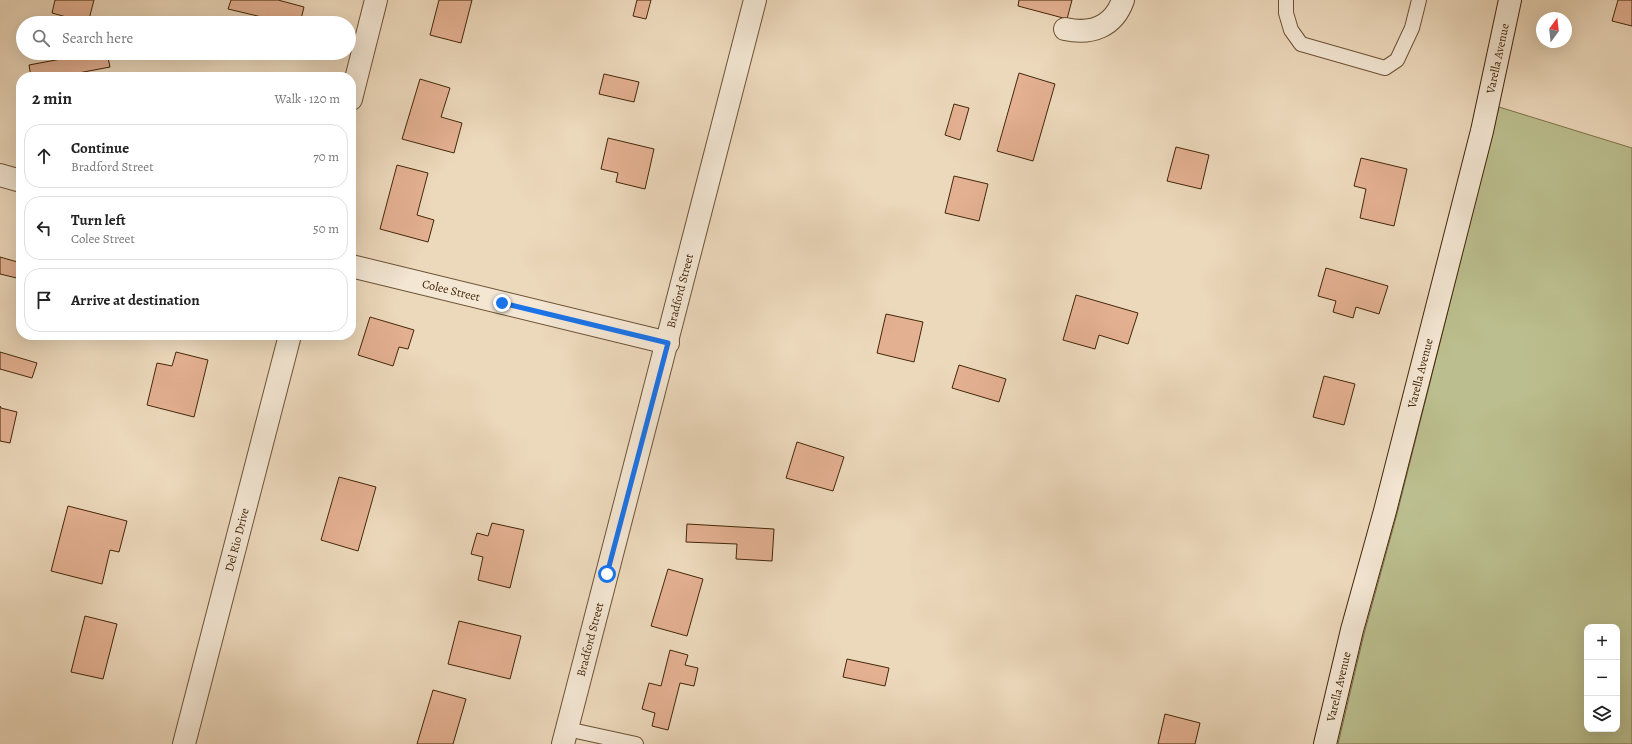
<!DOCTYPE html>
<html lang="en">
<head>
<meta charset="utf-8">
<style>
	:root { --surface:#fff; --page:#f2f2f2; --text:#222; --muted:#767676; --line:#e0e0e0 }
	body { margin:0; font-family:Alegreya,serif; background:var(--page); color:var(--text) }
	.controls { position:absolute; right:12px; bottom:12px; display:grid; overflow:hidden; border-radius:8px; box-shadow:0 4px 16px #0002 }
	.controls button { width:36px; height:36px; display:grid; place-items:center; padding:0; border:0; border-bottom:1px solid var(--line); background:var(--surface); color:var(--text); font:20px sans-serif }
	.compass { position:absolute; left:1536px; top:12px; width:36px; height:36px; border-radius:50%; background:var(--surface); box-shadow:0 4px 16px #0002; rotate:15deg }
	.stop { position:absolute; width:12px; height:12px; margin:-9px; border:3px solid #1a73e8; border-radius:50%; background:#fff }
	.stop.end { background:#1a73e8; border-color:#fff; box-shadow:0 1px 4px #0008 }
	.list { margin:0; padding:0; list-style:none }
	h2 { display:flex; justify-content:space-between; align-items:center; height:52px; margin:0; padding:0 16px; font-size:17px }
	h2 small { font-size:13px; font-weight:400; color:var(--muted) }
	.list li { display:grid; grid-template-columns:26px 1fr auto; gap:12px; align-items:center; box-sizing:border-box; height:64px; margin:0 8px 8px; padding:0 8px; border:1px solid var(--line); border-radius:16px }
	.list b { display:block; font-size:15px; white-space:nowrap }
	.list p { margin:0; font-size:13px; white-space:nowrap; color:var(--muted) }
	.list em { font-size:13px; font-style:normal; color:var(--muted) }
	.icon { flex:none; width:22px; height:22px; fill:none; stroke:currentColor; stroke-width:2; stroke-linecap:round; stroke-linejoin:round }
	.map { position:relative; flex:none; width:1632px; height:744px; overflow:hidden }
	.search { position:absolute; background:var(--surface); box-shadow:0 4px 16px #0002; left:16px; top:16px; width:340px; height:44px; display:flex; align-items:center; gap:10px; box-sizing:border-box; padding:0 14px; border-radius:22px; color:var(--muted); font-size:15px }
	.panel { position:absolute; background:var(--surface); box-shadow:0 4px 16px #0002; left:16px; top:72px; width:340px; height:268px; border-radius:16px }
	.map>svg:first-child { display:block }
	.green { fill:#bbbe8e; stroke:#7f724b; fill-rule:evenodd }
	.building { fill:#e3b091; stroke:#432608 }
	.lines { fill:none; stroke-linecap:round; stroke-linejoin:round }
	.lane-casing { stroke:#6d5235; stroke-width:16 }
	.street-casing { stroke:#6d5235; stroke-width:24 }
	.secondary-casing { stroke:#432608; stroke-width:24 }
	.lane { stroke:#f3e6d3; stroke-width:14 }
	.street { stroke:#f3e6d3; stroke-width:22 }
	.secondary { stroke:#f3e6d3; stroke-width:22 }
	.route { stroke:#1a73e8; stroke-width:5 }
	.labels { text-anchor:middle; stroke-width:3.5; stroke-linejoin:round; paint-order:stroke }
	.street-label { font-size:12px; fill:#432608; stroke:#f3e6d3 }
</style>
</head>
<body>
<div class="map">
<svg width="1632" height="744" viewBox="0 0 1632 744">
	<rect width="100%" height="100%" fill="#ecd8bb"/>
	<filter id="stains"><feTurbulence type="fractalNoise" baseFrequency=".005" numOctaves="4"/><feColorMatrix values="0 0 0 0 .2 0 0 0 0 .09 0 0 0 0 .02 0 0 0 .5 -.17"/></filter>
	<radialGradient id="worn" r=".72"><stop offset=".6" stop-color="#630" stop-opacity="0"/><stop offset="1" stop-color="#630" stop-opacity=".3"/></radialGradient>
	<path class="green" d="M1499,107L1632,148V744H1338L1364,634L1397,514ZM1587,627H1617V729H1587Z"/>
	<g class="building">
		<path d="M55,0H94L88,23L52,13Z"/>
		<path d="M231,0H278L304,7L300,23H265L266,18L228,9Z"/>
		<path d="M439,0H472L461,43L430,35Z"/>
		<path d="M637,0H651L646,19L633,16Z"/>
		<path d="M1019,0H1072L1067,19L1018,6Z"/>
		<path d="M1618,0H1632V26L1612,21Z"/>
		<path d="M59,53H107L110,67L73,74L74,77H31L29,65L61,59Z"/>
		<path d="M1019,73L1055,84L1033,161L997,151Z"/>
		<path d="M604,74L639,82L634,102L599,94Z"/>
		<path d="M420,79L450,88L441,117L462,123L454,153L402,139Z"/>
		<path d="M954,104L969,108L960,140L945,135Z"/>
		<path d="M608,138L654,149L645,189L616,182L618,173L601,169Z"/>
		<path d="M1176,147L1209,155L1201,189L1167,181Z"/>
		<path d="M1361,158L1407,169L1394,226L1360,218L1366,189L1354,186Z"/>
		<path d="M397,165L428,173L417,215L434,220L428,242L380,229Z"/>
		<path d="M954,176L988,184L979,221L945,213Z"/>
		<path d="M0,257L21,263V279L0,274Z"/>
		<path d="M1326,268L1388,286L1379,314L1356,307L1353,318L1333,312L1336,301L1318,296Z"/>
		<path d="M1076,295L1138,313L1128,344L1099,335L1095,349L1063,340Z"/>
		<path d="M886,314L923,322L914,362L877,353Z"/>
		<path d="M370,317L414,330L408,349L399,347L393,366L358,355Z"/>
		<path d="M0,352L37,363L32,378L0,369Z"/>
		<path d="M176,352L208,360L194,417L147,405L157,363L172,366Z"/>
		<path d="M959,365L1006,379L999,402L952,388Z"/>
		<path d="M1324,376L1355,384L1344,425L1313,417Z"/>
		<path d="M0,406L1,408L17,412L10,443L0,441Z"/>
		<path d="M797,442L844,457L833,491L786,478Z"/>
		<path d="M339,477L376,487L358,551L321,540Z"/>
		<path d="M68,506L127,521L119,552L110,550L102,584L51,571Z"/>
		<path d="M492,523L524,530L510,588L478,580L483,557L471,554L477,533L488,536Z"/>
		<path d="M687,524L774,529L772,561L736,559L737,544L686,542Z"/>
		<path d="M668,569L703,579L687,636L651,626Z"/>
		<path d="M85,616L117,624L103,679L71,672Z"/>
		<path d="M459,621L521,636L510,679L448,664Z"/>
		<path d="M670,650L688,655L685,665L698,668L694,686L680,683L668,730L652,726L655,713L642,709L649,683L661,686Z"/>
		<path d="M847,659L889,668L885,686L843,677Z"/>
		<path d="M433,690L466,699L453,744H417Z"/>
		<path d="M1165,714L1200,723L1195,744H1158Z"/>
	</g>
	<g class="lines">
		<defs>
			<g id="lane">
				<path d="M1286,0V13L1291,30L1301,44L1385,68L1397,60L1412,28L1419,0"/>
				<path d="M567,729L636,744"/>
			</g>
			<g id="street">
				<path d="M1065,29C1092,35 1114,26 1123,0"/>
				<path d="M351,99L376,0"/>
				<path d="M0,175L21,181"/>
				<path id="s1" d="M351,266L668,343"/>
				<path id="s2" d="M184,744L290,335"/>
				<path id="s3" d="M563,744L755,0"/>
			</g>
			<g id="secondary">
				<path id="s4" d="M1325,744L1352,630L1385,511L1482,131L1510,0"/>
			</g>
		</defs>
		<use href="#lane" class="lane-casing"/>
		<use href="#street" class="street-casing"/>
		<use href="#secondary" class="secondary-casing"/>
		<use href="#lane" class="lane"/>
		<use href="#street" class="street"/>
		<use href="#secondary" class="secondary"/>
	</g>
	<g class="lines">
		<path class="route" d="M502,303L668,343L607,574"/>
	</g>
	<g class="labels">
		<g class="street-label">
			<text dy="4" stroke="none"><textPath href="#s4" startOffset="707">Varella Avenue</textPath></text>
			<text dy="4" stroke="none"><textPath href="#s1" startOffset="103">Colee Street</textPath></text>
			<text dy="4" stroke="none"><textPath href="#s3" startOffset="468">Bradford Street</textPath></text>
			<text dy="4" stroke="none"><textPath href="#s4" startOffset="383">Varella Avenue</textPath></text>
			<text dy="4" stroke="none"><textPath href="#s2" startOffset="211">Del Rio Drive</textPath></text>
			<text dy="4" stroke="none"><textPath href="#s3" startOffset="108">Bradford Street</textPath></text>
			<text dy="4" stroke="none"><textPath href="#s4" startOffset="59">Varella Avenue</textPath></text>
		</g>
	</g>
	<rect width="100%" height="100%" filter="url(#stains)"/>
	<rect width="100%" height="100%" fill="url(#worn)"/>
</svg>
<div class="controls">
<button>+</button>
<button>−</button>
<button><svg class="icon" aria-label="layers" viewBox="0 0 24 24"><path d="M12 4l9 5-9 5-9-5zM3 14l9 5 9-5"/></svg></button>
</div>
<svg class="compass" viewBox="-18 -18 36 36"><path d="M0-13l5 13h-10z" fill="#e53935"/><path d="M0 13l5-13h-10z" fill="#767676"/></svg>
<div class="stop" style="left:607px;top:574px"></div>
<div class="stop end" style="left:502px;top:303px"></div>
<div class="search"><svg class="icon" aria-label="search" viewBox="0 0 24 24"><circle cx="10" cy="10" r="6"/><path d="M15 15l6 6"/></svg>Search here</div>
<section class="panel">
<h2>2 min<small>Walk · 120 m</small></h2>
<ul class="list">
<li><svg class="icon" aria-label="ahead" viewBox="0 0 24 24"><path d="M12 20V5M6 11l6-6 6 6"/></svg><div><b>Continue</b><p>Bradford Street</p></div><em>70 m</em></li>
<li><svg class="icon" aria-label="left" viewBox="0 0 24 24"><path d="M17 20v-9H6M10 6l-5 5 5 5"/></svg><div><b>Turn left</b><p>Colee Street</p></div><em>50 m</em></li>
<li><svg class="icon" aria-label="arrive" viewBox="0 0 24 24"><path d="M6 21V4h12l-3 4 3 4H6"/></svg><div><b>Arrive at destination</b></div></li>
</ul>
</section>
</div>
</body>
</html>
